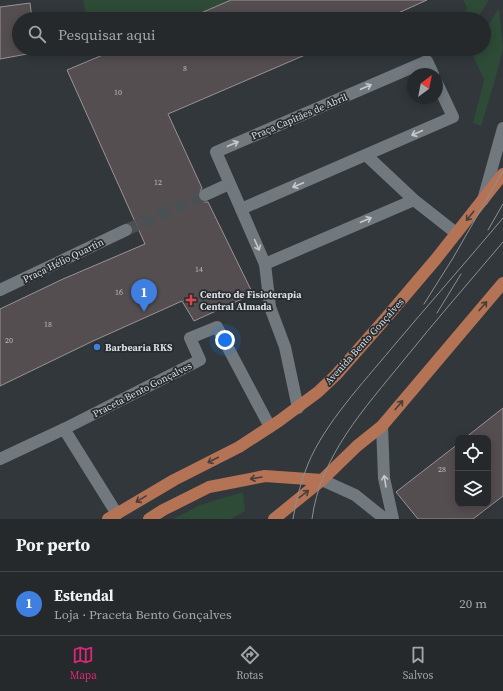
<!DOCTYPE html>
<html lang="pt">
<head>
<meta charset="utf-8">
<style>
	:root { --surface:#25292c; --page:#2d3134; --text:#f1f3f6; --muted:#a3a6a9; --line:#424548; --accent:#db2777 }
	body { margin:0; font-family:"Source Serif 4",serif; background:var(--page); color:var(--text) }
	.controls { position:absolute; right:12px; bottom:12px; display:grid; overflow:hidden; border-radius:8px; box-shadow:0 2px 10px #0003 }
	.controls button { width:36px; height:36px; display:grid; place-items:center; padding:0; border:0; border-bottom:1px solid var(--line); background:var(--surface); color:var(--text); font:20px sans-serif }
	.compass { position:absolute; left:407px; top:68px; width:36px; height:36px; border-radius:50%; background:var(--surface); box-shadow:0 2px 10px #0003; rotate:32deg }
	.you { position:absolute; left:225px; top:340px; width:14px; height:14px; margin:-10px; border:3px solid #fff; border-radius:50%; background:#1a73e8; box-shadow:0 0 0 6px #1a73e833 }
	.badge { display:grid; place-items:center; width:26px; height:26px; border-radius:50%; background:var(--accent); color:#fff; font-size:13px; font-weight:700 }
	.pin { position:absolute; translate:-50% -33px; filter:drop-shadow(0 1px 2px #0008) }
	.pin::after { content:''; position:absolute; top:21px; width:14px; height:12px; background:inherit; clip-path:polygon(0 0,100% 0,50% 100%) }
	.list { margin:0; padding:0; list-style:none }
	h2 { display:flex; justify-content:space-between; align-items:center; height:52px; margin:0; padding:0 16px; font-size:17px }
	h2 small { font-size:13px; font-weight:400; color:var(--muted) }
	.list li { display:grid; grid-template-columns:26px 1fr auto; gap:12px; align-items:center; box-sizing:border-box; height:64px; padding:0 16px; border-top:1px solid var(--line) }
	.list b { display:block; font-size:15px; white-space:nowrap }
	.list p { margin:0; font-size:13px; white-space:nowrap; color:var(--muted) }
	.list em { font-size:13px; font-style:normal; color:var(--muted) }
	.icon { flex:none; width:22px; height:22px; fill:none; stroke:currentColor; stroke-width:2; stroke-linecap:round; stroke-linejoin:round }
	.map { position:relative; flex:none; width:503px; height:519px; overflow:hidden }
	.search { position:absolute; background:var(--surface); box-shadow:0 2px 10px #0003; left:12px; right:12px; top:12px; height:44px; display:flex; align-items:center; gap:10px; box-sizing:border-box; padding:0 14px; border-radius:22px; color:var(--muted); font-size:15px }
	.sheet { height:116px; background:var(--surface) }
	nav { display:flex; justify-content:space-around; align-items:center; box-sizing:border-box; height:56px; border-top:1px solid var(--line); background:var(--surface); font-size:11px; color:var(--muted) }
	nav a { display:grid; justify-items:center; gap:2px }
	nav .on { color:var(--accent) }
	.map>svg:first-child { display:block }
	.green { fill:#2e4b37 }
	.building { fill:#554e51; stroke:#9b9295 }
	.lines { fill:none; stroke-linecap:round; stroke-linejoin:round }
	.minor-tunnel { stroke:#4a5054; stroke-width:12; stroke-dasharray:12 6; stroke-linecap:butt }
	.service { stroke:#72797e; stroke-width:12 }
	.minor { stroke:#72797e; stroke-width:12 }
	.secondary { stroke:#72797e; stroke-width:12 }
	.primary { stroke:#b57356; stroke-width:12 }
	.tram { stroke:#8c9094; stroke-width:1 }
	.oneway { stroke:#c5c9cc }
	.oneway2 { stroke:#4a3e3a }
	.health-dot { fill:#e0444e; stroke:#272c31; stroke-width:1.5 }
	.shop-dot { fill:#3f7fe0; stroke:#272c31; stroke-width:1.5 }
	.labels { text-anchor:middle; stroke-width:3.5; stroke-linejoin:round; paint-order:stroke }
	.number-label { font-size:8px; fill:#b9b9bc }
	.street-label { font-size:10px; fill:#dadde0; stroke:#272c31 }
	.poi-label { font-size:10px; font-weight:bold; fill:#dadde0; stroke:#272c31; text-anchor:start }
</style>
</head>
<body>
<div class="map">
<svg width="503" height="519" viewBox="0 0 503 519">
	<rect width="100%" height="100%" fill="#31373b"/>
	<g class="green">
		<path d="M83,0H231L187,19H87Z"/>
		<path d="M463,0H489L478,17H465L467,7Z"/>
		<path d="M499,8L503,48L496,77L481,126L473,123L484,80L470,49H484V32Z"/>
		<path d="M243,492L245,511L231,519H173L200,505Z"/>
	</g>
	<g class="building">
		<path d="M231,0H427L385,19H187Z"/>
		<path d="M30,3L32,19H19V49H38V52L0,59V7Z"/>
		<path d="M117,49H319L168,114L202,188L198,194V198L204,202H208L253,294L194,321L182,301L93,341L0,386V309L63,279L145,244L67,70Z"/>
		<path d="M503,408V496L473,519H418L396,492L458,444V504H488V438H465Z"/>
	</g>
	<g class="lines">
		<path class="minor-tunnel" d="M126,230L205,195"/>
		<path class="service" d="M265,264L270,307L285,347L298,408"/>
		<g class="minor">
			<path d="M433,74L427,61L216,152L241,209L453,117L437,83"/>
			<path d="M366,155L414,200L456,233"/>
			<path d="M205,195L229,184"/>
			<path d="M483,200L503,128"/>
			<path d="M241,209L265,264L414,200"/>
			<path d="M0,290L126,230"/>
			<path d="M64,429L117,514"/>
			<path d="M0,459L64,429L200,360L190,338L217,327L270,427"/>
		</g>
		<g class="secondary">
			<path d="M382,426L384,478L393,519"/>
			<path d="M322,480L355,495L385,519"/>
		</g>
		<g class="primary">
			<path d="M108,519L174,480L239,447L279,421L318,392L336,375L385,319L436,259L503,174"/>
			<path d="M149,519L163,510L209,487L265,476L322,480"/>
			<path d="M274,519L322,480L357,446L382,426L503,283"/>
		</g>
		<g class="tram">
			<path d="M488,230L503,204"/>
			<path d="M424,304L453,258L503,171"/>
			<path d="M437,313L461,274"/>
			<path d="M293,519C296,500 301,481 308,464C325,423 363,383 391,349C428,305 466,262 503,218"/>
			<path d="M312,519C320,456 365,408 403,361C436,320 470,281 503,242"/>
		</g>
	</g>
	<defs><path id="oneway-shaft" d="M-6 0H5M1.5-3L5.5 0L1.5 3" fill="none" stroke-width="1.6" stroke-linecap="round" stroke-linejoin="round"/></defs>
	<g class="oneway">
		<use href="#oneway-shaft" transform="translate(366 87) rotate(-23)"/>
		<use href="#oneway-shaft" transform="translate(417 133) rotate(156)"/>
		<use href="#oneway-shaft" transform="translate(233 144) rotate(-23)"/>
		<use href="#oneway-shaft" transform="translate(298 185) rotate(157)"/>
		<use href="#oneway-shaft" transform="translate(366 220) rotate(-23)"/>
		<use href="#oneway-shaft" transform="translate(257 245) rotate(66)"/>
		<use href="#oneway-shaft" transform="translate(385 481) rotate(-99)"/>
	</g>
	<g class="oneway2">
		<use href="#oneway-shaft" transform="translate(470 216) rotate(129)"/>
		<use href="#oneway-shaft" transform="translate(483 306) rotate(-50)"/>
		<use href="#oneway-shaft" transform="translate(399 405) rotate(-50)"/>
		<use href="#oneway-shaft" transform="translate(213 460) rotate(153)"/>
		<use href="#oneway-shaft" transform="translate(256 478) rotate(170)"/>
		<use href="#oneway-shaft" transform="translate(304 494) rotate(-38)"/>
		<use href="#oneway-shaft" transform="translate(141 499) rotate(149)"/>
	</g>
	<path class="health-dot" d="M189 294h4v4h4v4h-4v4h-4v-4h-4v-4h4z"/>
	<circle class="shop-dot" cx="97" cy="347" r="4"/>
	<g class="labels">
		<g class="number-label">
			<text x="185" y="71">8</text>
			<text x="118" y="95">10</text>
			<text x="158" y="185">12</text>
			<text x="199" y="272">14</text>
			<text x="119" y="295">16</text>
			<text x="48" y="327">18</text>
			<text x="9" y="343">20</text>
			<text x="442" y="472">28</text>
		</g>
		<g class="street-label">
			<text transform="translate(299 116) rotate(-23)" y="4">Praça Capitães de Abril</text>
			<text transform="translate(63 260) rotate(-26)" y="4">Praça Hélio Quartin</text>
			<text transform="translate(364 341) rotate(-48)" y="4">Avenida Bento Gonçalves</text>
			<text transform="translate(142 389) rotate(-27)" y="4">Praceta Bento Gonçalves</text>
		</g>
		<g class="poi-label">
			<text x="200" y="298">Centro de Fisioterapia<tspan x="200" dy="12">Central Almada</tspan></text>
			<text x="105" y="351">Barbearia RKS</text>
		</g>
	</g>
</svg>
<div class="controls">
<button><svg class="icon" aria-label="locate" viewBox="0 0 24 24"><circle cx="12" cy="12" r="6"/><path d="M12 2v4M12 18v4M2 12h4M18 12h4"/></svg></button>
<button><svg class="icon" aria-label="layers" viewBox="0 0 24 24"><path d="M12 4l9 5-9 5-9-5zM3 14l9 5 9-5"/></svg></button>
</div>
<svg class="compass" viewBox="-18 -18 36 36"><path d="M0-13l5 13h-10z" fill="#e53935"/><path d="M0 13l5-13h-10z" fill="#a3a6a9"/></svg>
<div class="you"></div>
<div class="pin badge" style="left:144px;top:312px;background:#3f7fe0">1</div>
<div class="search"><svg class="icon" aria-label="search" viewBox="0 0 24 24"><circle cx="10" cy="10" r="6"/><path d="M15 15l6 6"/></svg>Pesquisar aqui</div>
</div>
<section class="sheet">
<h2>Por perto<small></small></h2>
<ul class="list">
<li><span class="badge" style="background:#3f7fe0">1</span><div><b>Estendal</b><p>Loja · Praceta Bento Gonçalves</p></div><em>20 m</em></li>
</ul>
</section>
<nav>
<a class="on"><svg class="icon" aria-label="map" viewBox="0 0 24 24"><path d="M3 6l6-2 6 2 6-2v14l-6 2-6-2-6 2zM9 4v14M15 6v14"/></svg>Mapa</a>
<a><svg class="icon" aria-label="directions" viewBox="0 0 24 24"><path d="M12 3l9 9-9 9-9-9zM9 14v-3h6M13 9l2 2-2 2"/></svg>Rotas</a>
<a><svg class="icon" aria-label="saved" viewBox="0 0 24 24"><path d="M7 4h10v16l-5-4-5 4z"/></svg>Salvos</a>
</nav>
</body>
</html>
